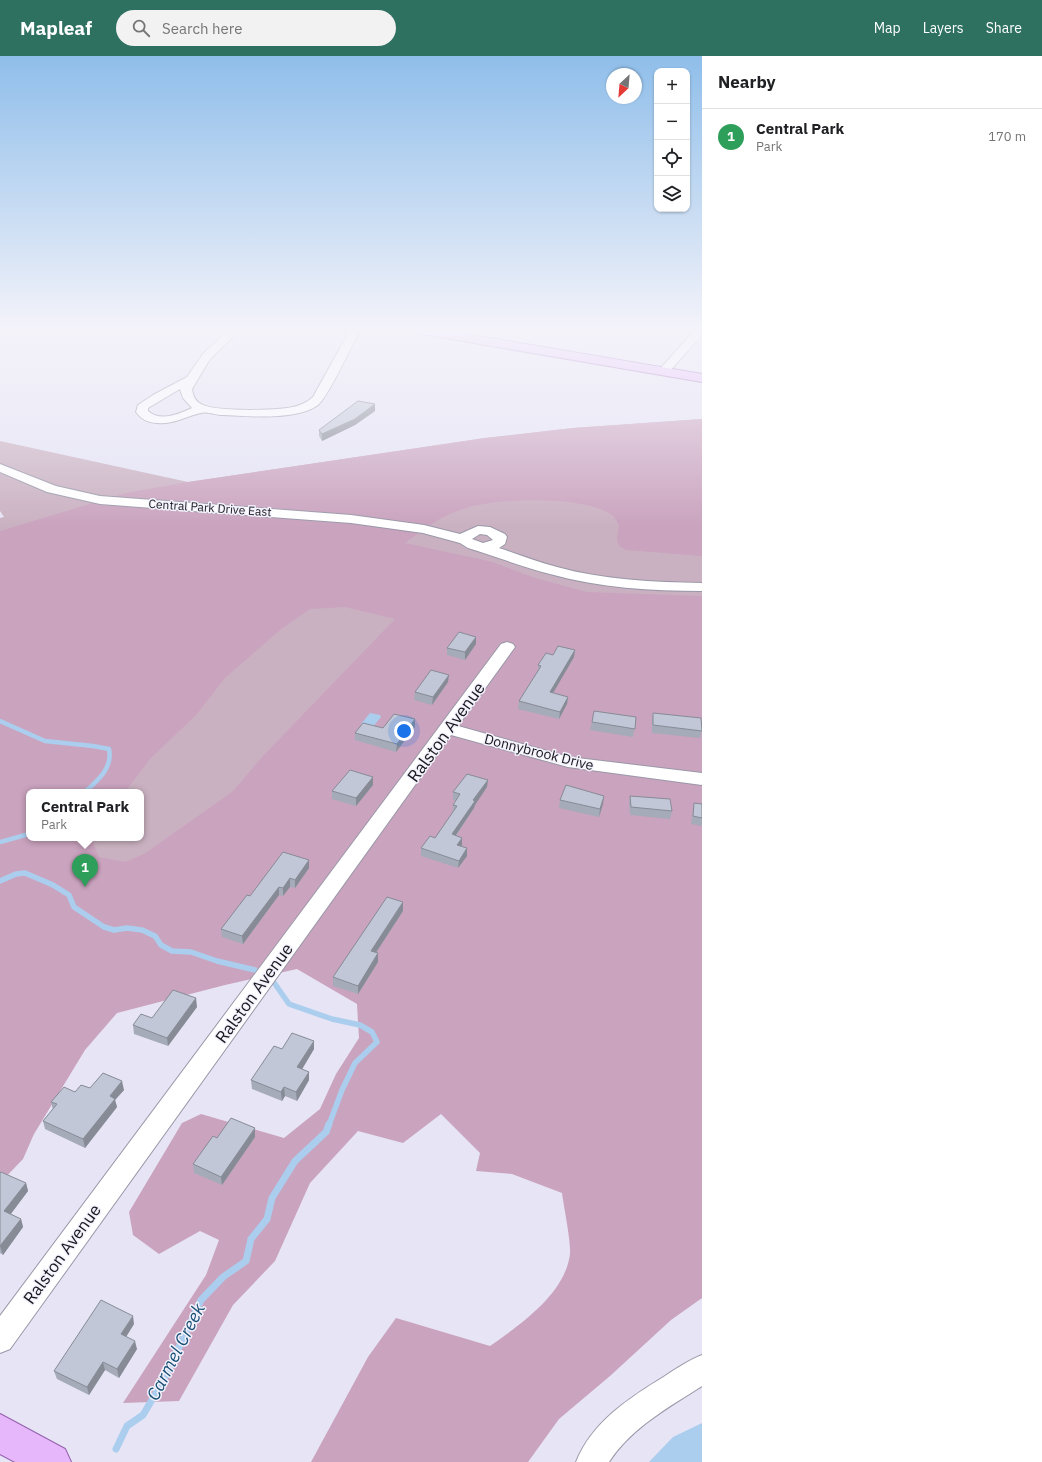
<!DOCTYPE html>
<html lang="en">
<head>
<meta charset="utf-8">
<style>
	:root { --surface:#fff; --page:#f2f2f2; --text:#202124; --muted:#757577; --line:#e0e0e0; --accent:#2e7161 }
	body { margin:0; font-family:"IBM Plex Sans",sans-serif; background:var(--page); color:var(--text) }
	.controls { position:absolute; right:12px; top:12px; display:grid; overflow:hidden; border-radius:8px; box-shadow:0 1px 3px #0004 }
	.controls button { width:36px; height:36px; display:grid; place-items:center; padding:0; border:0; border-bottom:1px solid var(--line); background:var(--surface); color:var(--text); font:20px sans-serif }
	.compass { position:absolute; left:606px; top:12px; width:36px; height:36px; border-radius:50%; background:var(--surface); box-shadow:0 1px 3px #0004; rotate:206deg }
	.you { position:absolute; left:404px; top:675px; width:14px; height:14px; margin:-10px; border:3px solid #fff; border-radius:50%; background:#1a73e8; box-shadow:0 0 0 6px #1a73e833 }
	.badge { display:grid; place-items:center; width:26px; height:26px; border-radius:50%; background:var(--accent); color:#fff; font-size:13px; font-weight:700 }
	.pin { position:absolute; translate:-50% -33px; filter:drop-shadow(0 1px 2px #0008) }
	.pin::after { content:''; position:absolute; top:21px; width:14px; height:12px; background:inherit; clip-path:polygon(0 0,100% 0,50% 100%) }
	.popup { position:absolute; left:26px; top:733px; width:118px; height:52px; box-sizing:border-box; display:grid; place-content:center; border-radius:8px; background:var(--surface); filter:drop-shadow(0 1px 3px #0005); font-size:13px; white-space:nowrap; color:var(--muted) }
	.popup b { font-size:15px; color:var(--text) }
	.popup::after { content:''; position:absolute; left:50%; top:100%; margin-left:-8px; border:8px solid transparent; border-top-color:var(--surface) }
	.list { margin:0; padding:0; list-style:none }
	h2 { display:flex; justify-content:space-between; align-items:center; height:52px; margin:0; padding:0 16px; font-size:17px }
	h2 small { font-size:13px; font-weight:400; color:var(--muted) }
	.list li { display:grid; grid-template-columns:26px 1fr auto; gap:12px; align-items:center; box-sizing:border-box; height:56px; padding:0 16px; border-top:1px solid var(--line) }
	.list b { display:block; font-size:15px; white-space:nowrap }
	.list p { margin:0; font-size:13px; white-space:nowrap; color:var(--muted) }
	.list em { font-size:13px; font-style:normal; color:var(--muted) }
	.icon { flex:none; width:22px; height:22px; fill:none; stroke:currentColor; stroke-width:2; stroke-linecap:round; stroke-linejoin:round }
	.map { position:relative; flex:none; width:702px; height:1406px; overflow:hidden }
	header { display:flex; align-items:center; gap:24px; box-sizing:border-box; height:56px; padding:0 20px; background:var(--accent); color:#fff }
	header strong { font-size:19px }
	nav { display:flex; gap:22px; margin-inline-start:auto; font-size:14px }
	.search { width:280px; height:36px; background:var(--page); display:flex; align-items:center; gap:10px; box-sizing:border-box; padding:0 14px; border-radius:22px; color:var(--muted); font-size:15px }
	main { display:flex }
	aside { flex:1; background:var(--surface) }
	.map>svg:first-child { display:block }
	.green { fill:#cab1c1; fill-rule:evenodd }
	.forest { fill:#caa3be; fill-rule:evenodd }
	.water { fill:#abceee }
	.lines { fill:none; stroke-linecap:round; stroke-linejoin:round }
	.stream-far2 { stroke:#abceee; stroke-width:4.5 }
	.stream-far1 { stroke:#abceee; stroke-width:5.5 }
	.stream { stroke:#abceee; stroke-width:7 }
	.minor-casing { stroke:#9a98a8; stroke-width:2 }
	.major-casing { stroke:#9460ac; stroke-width:2 }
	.minor { fill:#fff; fill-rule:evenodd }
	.major { fill:#e6b7fb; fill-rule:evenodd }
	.wall { fill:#a6abb9 }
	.shaded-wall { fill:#878b96 }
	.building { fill:#c1c7d7; stroke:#878b96 }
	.labels { text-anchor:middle; stroke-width:3; stroke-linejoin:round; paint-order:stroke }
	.far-street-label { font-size:12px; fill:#19181e; stroke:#f3f2fc }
	.street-label { font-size:14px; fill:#19181e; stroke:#f3f2fc }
	.near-street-label { font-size:17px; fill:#19181e; stroke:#f3f2fc }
	.near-water-label { font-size:18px; font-style:italic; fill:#184f77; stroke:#f3f2fc }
</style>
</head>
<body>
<header>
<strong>Mapleaf</strong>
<div class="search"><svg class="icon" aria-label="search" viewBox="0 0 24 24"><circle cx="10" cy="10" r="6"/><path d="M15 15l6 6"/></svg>Search here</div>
<nav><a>Map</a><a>Layers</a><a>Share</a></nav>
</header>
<main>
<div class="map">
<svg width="702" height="1406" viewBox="0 0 702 1406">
	<rect width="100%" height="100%" fill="#e6e4f5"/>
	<path class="green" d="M702,363V638L406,564L0,1024V462L4,461L0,455V385L188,426L485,382L573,372ZM29,736H141V782H29Z"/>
	<path class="forest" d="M702,363V500L626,494L619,490L617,483L619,469C617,466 615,461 612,459C584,439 498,442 466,452C441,460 426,471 405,487L493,506L535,522L587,536L702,540V1242L671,1264L610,1320L559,1363L528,1406H311L368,1301L396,1262L490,1290C521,1268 565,1238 570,1198C571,1185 564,1152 562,1137L512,1118L476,1115L480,1097L441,1058L403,1087L358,1075L310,1127L275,1205L233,1249L179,1345L123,1347L206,1219L219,1184L200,1175L159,1198L133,1179L129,1156L182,1067L201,1058L284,1082L320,1053L336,1018L359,982L357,948L297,913L225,929L117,957L85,994L34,1078L23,1103L0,1127V475L126,437L188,426L485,382L573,372ZM345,551L395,563L263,700L232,736L144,798L125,806L99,801L91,782H29V736H125L150,703L197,658L225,622L280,574L310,553Z"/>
	<g class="water">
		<path d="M370,657L380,659L381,661L372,672L362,670L361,668Z"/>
		<path d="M702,1367V1406H649L673,1381Z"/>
	</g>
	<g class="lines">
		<g class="stream-far2">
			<path d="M0,665L45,685L93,690L109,693C113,712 98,724 85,736"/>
			<path d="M0,786L29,778"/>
		</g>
		<g class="stream-far1">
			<path d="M0,825L16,818L25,817L53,829L69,839L74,851L104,871L114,874L127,872L142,874L155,880L161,889L172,895L191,896L217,905L255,914"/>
			<path d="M275,928L289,948L332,963L360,969L372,976L377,986L355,1007L342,1034L329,1069"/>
		</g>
		<path class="stream" d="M116,1393L127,1370L143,1359L163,1325L201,1244L223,1221L246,1205L251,1183L267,1163L272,1142L295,1105L326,1076L329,1068"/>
		<defs>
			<g id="minor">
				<path d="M228,274H240L210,303L192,333C193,340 195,345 201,348C215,356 281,355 297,350C303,348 309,345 313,341L350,274H360C352,289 328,341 318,349C296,365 248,360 222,359C216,359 206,355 201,357C186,360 173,369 157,367C148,367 141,363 136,356L138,349L153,339L187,321L203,298ZM180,333L183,342L192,352C179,358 160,366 148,355V352Z"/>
				<path d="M695,274H702V279L667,318H659L658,316L659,314Z"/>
				<path d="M0,408L56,430L100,440L351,459L424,469L460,478L478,470L490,471L505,478L507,481L505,488L499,492C518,498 537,506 557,511C604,524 653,526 702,527V535C651,535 600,532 550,518C522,511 495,500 468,492L460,487L423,477L351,467L100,448L47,436L0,416ZM480,478L487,479L493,484L483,487L472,483Z"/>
				<path d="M507,586L513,588L515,591L458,670L569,701L702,717V729L568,711L451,679L10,1293L0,1297V1260L501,588Z"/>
				<path d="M702,1299V1330C669,1351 631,1372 609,1406H576C592,1366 629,1342 665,1320C677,1312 689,1304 702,1299Z"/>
			</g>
			<g id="major">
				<path d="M415,274H444L702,318V326L421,278Z"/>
				<path d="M0,1358L65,1393L71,1406H15L0,1398Z"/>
			</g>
		</defs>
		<use href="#minor" class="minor-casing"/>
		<use href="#major" class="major-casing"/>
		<use href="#minor" class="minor"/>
		<use href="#major" class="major"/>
	</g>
	<g class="wall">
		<path d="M375,355L355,369L322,385L319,380V374Z"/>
		<path d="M476,581V588L465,604L447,599V592Z"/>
		<path d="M575,594L574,601L553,637L568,641L567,648L559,663L518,653L519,645L538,615V609L553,599Z"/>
		<path d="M448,626L432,649L414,644L415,636Z"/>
		<path d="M653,657L702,675L700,682L652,677V664Z"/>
		<path d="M636,661L633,681L590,674L592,666Z"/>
		<path d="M415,671L396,696L355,684V677L383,672Z"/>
		<path d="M488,724L487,731L475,749L474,752L456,780L462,789L461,790L467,792V800L458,812L421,800V792L435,782L453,756V749L456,745L453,744V736Z"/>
		<path d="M373,729L356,750L332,743V735Z"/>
		<path d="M630,740L672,755L670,763L630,759L629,748Z"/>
		<path d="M560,744L603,748L599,761L559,752Z"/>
		<path d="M694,747L702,748V770L691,768Z"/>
		<path d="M309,804V812L295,832L290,831L283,840L279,839L243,888L222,881L221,873L250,840Z"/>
		<path d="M403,846V855L376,897L378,906L358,938L333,930V921Z"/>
		<path d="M197,951L168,990L134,978L133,969L152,962Z"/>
		<path d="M282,993H314L302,1013L309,1016V1024L297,1045L285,1040L282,1045L252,1033L251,1024Z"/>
		<path d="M90,1032L124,1034L115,1044L117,1051L85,1092L45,1073L43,1065L53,1054L51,1046L75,1036Z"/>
		<path d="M255,1081L222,1129L194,1117L193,1108L217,1082Z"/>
		<path d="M0,1117L26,1127L28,1135L11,1158L21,1163L23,1171L3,1199L0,1197Z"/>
		<path d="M134,1268L126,1280L137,1293L119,1322L105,1314L89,1339L57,1323L54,1315Z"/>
	</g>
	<g class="shaded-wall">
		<path d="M375,348V355L355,369L322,385V378Z"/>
		<path d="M476,581V588L465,604V596Z"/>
		<path d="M575,594L574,601L549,644L550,636Z"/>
		<path d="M449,619L448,626L432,649L433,641Z"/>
		<path d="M568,641L567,648L559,663L560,656Z"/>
		<path d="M415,663V671L396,696L397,688Z"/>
		<path d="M373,721V729L356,750V742Z"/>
		<path d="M488,724L487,731L475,749L474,752L451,786L452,778L473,744Z"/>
		<path d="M604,740L603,748L599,761L600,753Z"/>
		<path d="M462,782V789L457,797V789Z"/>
		<path d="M467,792V800L458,812L459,805Z"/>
		<path d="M309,804V812L295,832V824Z"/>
		<path d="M290,822V831L283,840V832Z"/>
		<path d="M279,831V839L243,888L242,880Z"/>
		<path d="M403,846V855L371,904V895Z"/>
		<path d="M378,897V906L358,938V930Z"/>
		<path d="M196,942L197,951L168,990L167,982Z"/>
		<path d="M314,985V993L298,1020L297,1011Z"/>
		<path d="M309,1016V1024L297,1045L296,1036Z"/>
		<path d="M122,1025L124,1034L115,1044L117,1051L85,1092L83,1083L110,1040Z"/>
		<path d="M284,1031L285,1040L282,1045L281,1036Z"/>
		<path d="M255,1072V1081L222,1129L221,1121Z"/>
		<path d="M26,1127L28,1135L6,1164L4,1155Z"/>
		<path d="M21,1163L23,1171L3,1199L0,1190Z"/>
		<path d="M133,1260L134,1268L123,1286L121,1278Z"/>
		<path d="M135,1285L137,1293L119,1322L117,1313Z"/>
		<path d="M103,1306L105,1314L89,1339L87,1331Z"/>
	</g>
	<g class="building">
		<path d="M358,345L375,348L355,363L322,378L319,374Z"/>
		<path d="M459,576L476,581L465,596L447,592Z"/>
		<path d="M558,590L575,594L550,636L568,641L560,656L519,645L541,610L538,609L546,597L553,599Z"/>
		<path d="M431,614L449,619L433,641L415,636Z"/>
		<path d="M594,655L636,661L635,673L592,666Z"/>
		<path d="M653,657L701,662L702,675L653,669Z"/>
		<path d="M394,658L415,663L397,688L355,677L363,667L383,672Z"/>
		<path d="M350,714L373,721L356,742L332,735Z"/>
		<path d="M467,718L488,724L473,744L475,745L452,778L462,782L457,789L467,792L459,805L421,792L430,780L435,782L457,750L453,749L460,738L453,736Z"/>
		<path d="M566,729L604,740L600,753L560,744Z"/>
		<path d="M630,740L670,743L672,755L631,751Z"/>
		<path d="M694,747L702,748V762L693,760Z"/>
		<path d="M283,796L309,804L295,824L290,822L283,832L279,831L242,880L221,873L247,839L250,840Z"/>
		<path d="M387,841L403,846L371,895L378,897L358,930L333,921Z"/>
		<path d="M173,934L196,942L167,982L133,969L141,958L152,962Z"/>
		<path d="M292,977L314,985L297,1011L309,1016L296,1036L284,1031L281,1036L251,1024L274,990L282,993Z"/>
		<path d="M103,1017L122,1025L110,1040L115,1043L83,1083L43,1065L57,1048L51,1046L64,1031L75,1036L81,1029L90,1032Z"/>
		<path d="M231,1062L255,1072L221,1121L193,1108L213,1080L217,1082Z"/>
		<path d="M1,1116L26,1127L4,1155L21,1163L0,1190V1117Z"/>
		<path d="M101,1244L133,1260L121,1278L135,1285L117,1313L103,1306L87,1331L54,1315Z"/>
	</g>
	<linearGradient id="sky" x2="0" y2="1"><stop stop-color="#8fbeea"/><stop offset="0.58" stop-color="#f4f3fa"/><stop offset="1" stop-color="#f4f3fa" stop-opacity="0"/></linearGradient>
	<rect width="702" height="471" fill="url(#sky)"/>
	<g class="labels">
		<g class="far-street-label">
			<text transform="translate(210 452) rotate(4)" y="4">Central Park Drive East</text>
		</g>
		<g class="street-label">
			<text transform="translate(539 696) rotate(14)" y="5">Donnybrook Drive</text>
		</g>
		<g class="near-street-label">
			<text transform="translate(446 676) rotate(-54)" y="6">Ralston Avenue</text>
			<text transform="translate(254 937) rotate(-54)" y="6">Ralston Avenue</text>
			<text transform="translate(62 1198) rotate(-54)" y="6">Ralston Avenue</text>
		</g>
		<g class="near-water-label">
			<text transform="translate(176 1296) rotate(-63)" y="6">Carmel Creek</text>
		</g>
	</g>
</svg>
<div class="controls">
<button>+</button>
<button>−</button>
<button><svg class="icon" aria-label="locate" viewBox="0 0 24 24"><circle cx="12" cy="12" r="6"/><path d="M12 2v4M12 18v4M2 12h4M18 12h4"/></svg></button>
<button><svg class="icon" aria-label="layers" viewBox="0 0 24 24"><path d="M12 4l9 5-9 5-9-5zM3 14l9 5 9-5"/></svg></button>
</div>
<svg class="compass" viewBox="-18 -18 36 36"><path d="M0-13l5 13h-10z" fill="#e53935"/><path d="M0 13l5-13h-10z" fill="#757577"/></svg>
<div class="you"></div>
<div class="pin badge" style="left:85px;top:831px;background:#2e9e5b">1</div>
<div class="popup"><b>Central Park</b>Park</div>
</div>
<aside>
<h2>Nearby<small></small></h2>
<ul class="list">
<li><span class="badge" style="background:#2e9e5b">1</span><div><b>Central Park</b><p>Park</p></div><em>170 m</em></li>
</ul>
</aside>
</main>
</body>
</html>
